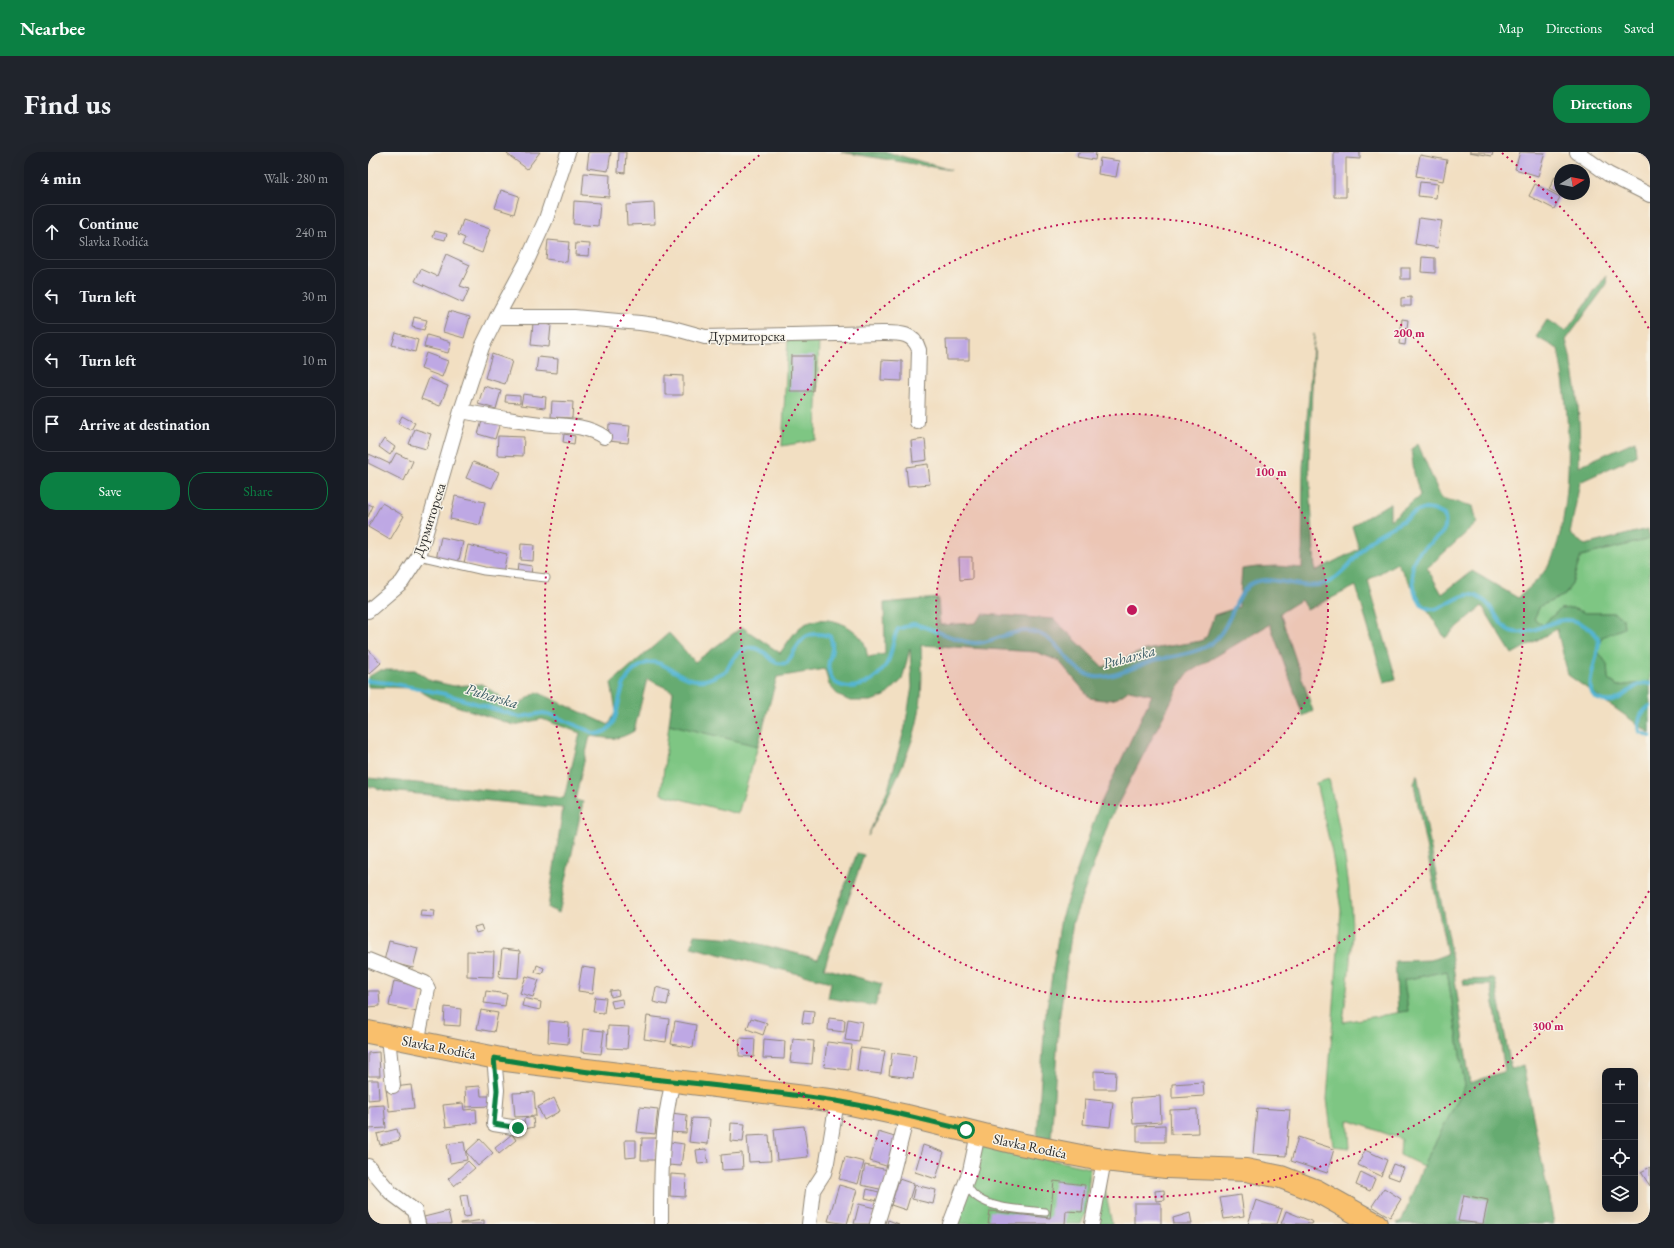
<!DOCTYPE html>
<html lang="en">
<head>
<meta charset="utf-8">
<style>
	:root { --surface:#171b24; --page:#20242c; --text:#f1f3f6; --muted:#9ea1a6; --line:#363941; --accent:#0b8043 }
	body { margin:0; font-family:"EB Garamond",serif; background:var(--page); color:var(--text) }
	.controls { position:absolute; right:12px; bottom:12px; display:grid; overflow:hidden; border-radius:8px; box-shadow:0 4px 16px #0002 }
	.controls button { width:36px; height:36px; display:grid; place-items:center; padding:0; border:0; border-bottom:1px solid var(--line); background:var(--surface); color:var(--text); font:20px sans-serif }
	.compass { position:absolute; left:1186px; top:12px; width:36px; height:36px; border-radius:50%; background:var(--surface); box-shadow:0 4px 16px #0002; rotate:80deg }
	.stop { position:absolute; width:12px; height:12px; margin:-9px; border:3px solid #0b8043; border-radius:50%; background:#fff }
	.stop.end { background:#0b8043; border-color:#fff; box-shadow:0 1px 4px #0008 }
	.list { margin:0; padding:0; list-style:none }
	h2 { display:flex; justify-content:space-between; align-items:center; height:52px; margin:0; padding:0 16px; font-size:17px }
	h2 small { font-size:13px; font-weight:400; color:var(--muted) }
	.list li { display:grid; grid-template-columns:26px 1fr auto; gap:12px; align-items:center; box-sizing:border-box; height:56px; margin:0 8px 8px; padding:0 8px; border:1px solid var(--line); border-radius:16px }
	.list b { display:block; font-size:15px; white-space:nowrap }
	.list p { margin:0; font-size:13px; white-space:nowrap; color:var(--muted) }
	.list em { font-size:13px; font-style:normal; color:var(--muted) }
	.actions { display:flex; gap:8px; padding:12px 16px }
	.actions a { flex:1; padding:9px 0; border:1px solid var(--accent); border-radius:16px; text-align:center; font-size:14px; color:var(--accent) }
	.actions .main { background:var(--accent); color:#fff }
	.icon { flex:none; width:22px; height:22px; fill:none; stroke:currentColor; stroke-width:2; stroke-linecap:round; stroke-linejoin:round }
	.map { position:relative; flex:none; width:1282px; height:1072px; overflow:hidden; border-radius:16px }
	header { display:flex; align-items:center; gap:24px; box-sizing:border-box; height:56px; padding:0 20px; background:var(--accent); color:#fff }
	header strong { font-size:19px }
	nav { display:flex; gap:22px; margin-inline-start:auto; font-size:14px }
	.intro { display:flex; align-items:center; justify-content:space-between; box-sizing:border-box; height:96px; padding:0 24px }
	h1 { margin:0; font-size:28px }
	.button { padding:10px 18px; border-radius:16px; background:var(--accent); color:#fff; font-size:14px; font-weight:700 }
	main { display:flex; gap:24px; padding:0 24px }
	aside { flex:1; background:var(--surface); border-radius:16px; box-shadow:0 4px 16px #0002 }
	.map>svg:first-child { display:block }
	.green { fill:#7ec683; stroke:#547857 }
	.forest { fill:#66ab71; stroke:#486b4e }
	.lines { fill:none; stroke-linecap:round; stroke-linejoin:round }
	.stream { stroke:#54b5d2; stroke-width:4 }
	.building { fill:#bea8e4 }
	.lane-casing { stroke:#8e8576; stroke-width:9 }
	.street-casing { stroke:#8e8576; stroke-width:16 }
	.primary-casing { stroke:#8e8576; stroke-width:24 }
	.lane { stroke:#fff; stroke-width:7 }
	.street { stroke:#fff; stroke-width:14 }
	.primary { stroke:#f9bf6c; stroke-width:22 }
	.route { stroke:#0b8043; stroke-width:5 }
	.ring { fill:none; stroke:#c2185b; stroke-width:2; stroke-dasharray:2 4 }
	.labels { text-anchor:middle; stroke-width:3; stroke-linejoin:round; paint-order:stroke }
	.street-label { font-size:14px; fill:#2b2b2b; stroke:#f7f3e8 }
	.water-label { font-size:15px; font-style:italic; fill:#395b65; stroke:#f7f3e8 }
	.centre { fill:#c2185b; stroke:#f7f3e8; stroke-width:2 }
	.ring-label { font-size:12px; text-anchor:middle; font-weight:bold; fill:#c2185b; stroke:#f7f3e8; stroke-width:3; stroke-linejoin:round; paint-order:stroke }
</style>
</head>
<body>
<header>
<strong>Nearbee</strong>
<nav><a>Map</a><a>Directions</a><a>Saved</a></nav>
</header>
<div class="intro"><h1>Find us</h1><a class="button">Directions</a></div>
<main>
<aside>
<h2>4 min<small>Walk · 280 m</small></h2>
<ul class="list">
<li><svg class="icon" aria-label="ahead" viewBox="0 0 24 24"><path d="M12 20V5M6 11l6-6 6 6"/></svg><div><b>Continue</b><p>Slavka Rodića</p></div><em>240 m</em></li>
<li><svg class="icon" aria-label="left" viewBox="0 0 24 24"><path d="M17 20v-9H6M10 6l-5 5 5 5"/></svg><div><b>Turn left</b></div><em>30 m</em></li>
<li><svg class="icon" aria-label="left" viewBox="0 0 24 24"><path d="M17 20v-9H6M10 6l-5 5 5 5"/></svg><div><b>Turn left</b></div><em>10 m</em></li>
<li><svg class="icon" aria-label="arrive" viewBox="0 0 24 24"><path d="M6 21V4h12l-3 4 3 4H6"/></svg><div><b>Arrive at destination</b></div></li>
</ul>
<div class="actions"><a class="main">Save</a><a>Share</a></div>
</aside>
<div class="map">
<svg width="1282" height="1072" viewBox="0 0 1282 1072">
	<rect width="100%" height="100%" fill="#f7f3e8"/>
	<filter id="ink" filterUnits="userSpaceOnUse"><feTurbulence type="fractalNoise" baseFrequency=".025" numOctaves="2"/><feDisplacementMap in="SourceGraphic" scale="8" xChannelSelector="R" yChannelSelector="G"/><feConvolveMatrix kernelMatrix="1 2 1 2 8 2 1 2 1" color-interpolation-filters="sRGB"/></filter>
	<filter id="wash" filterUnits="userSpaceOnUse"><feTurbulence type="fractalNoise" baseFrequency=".012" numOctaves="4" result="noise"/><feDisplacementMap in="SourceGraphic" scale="16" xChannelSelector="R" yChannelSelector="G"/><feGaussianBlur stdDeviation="0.9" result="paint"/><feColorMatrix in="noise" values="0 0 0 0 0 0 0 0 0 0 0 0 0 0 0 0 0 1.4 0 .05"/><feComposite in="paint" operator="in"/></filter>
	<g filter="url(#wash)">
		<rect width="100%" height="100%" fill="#f2dfc2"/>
		<g class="green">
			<path d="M420,186H451L448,288L414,294Z"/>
			<path d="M1282,387V530L1250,534L1240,527L1239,512L1229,498L1234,485L1256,476L1255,466L1246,461H1216L1204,456L1192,457L1175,473L1166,467L1172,454L1197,443L1204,431L1213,404Z"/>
			<path d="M301,572L390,594L370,662L293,642Z"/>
			<path d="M961,627C970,670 980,713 983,757C986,793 979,834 975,870L1040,859L1036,828L1079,819L1097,934L1055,1014L1032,1003L1033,987L980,968L982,996L965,994L959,947L973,758L964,701L948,631Z"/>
			<path d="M609,992L722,1016L718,1059L713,1072H585Z"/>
			<path d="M734,1023L744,1072H726Z"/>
		</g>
		<g class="forest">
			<path d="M473,0H519L583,18Z"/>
			<path d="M1238,124L1239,132L1198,188C1210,230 1213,271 1211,314L1267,289L1268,304L1212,330L1202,382L1217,393L1280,377L1282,387L1213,404L1204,431L1197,443L1172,454L1166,467L1175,473L1192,457L1204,456L1217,461H1246L1255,466L1256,476L1234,485L1229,498L1239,512L1240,527L1249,534L1282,530V581L1200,523L1189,477L1144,502L1114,454L1077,486L1029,411L1000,428L1028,527L1016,530L988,434L939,458L933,448L912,461L945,559L935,564L902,472L820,521L810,536L742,667L705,770L691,868L683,988L669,986L677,868L693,766L730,657L784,543L761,538C747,550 739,549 722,546L691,509L668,500L553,493C554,518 555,542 550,566C542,606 517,648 500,684L521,634L537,575L544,535L542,496L534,528L517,544L503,549H482L471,544L461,533L457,517L409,525L390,594L301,572L305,539L279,527L266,579C247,590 242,586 222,584L207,648L215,650L191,761L180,756L195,656L20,639L0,634V626L196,646L212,581L174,567L146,573L64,546L47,536L0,535V525L12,518H47L63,529L86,534L114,532L147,555L169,540L241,573L248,559L243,531L301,481L327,510L374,475L412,501C418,493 424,483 431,476C451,460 480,469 494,487C498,492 498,500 500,505L517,502L516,451L570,446L572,473L607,471L615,462L686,467L735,515L777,498L833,489L839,484L846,463L871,455L874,417L889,415L909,414L934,416L935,315L946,182L941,314L947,419L991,397L984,374L1022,351V368L1052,344L1046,321L1043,297L1050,292L1073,346L1105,354L1109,371L1059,416L1074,442L1104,419L1150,446C1164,433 1179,421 1186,402C1207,343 1202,258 1190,197L1168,185L1179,168L1198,179Z"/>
			<path d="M1049,622L1085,813L1102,931L1137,919L1123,833H1096L1095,828L1127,827L1143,917L1155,913L1186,1072H1028L1034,1068L1055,1014L1097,934L1079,819L1036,828L1040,859L1030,860L1027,809L1063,808L1079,802L1046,632Z"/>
			<path d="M489,701L496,703L456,816L514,832L507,854L460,846L463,830L323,795L327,783L368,786L450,807Z"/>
		</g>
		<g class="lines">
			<g class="stream">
				<path d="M0,529L22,531L77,542L152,565L175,561L184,563L228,582C262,578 238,529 276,512C296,503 312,532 336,528C343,527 351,522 358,519C364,506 376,490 392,498C405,504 402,514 419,511C432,492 433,476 462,484C469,501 456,508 462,522C465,531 473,535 481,535C497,535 513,524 520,509C525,499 524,487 530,477C535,476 541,473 545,472C553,472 588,488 600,490C620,495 639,478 659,479C691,481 698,517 723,524C740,530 769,513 787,508C803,505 818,503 833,497C862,486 862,451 880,434C900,416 940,446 966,427C981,417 990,400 1003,388C1011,381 1022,377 1031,371C1048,360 1055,350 1076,363C1085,388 1051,389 1045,412C1044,416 1045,421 1045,424C1046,432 1045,439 1049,445C1064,475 1086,440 1104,443C1108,443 1112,447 1115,448C1127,455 1131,478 1146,480C1172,484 1192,456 1217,474C1222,477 1226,480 1229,484C1237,498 1210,537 1230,547C1254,558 1264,526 1282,532"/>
				<path d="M1282,554C1272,561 1269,568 1272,580L1282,584"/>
			</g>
		</g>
		<g id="blocks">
			<g class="building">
				<path d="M141,0H172L159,17L139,2Z"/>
				<path d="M221,0H243L240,19L219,16Z"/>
				<path d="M251,0H258L257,21L250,20Z"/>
				<path d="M710,0H728L727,8L709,5Z"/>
				<path d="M966,0H992V7L978,6V45H966Z"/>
				<path d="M1101,0H1125L1124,4Z"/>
				<path d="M1152,0L1177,1L1170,24L1147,17Z"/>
				<path d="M1273,0H1282V9Z"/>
				<path d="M1052,3L1079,8L1075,29L1048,24Z"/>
				<path d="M732,6L751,9L748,25L730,22Z"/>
				<path d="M216,21L242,23L241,45L214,43Z"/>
				<path d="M1187,25L1192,28V43L1181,37Z"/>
				<path d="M1052,30L1070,32L1068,46L1050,44Z"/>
				<path d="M1167,32L1192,45L1186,57L1161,44Z"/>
				<path d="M133,38L151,44L146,62L127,56Z"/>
				<path d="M206,49L232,51L230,74L205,72Z"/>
				<path d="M286,51L287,72L259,73L258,53Z"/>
				<path d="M1051,66L1074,69L1070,96L1047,92Z"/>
				<path d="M95,68L122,77L114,101L94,93L97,86L90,83Z"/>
				<path d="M67,79L79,82L77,88L65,85Z"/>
				<path d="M180,88L201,90L199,110L178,107Z"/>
				<path d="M208,91L222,92L221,104L207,103Z"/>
				<path d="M78,102L102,113L92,134L101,137L95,151L47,129L53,117L69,124Z"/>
				<path d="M1054,105L1067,106V121L1053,120Z"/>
				<rect x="1033" y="116" width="9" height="11"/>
				<path d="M1043,145V154H1033V146Z"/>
				<path d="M81,159L102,165L96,186L75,180Z"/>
				<path d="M46,165L59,168L56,178L44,175Z"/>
				<path d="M1034,167L1040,168L1037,193L1031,192Z"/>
				<path d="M165,171L183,173L181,195L163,193Z"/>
				<path d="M28,181L50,188L47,200L24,193Z"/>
				<path d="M59,183L83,190L80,201L56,195Z"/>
				<path d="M578,188H601V208H579Z"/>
				<path d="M58,201L80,209L74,225L53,217Z"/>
				<path d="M124,202L144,209L137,232L117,226Z"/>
				<path d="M423,204H446L445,239H422Z"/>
				<path d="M170,205L190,207L189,221L168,219Z"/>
				<path d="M514,208L534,209V229L513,228Z"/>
				<path d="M297,223L315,224V243H297Z"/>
				<path d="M61,226L80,234L72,254L53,247Z"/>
				<path d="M116,234L133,239L128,257L110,252Z"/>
				<path d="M155,242L178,245L177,256L153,253Z"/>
				<path d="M138,243L152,244V251L137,250Z"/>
				<path d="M184,249L205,250L204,266L183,265Z"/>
				<path d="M34,264L47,271L43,278L30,272Z"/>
				<path d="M115,266L132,271L127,287L110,282Z"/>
				<path d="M241,272L262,274L260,291L240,289Z"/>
				<path d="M47,277L63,282L58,297L41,292Z"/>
				<path d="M196,282L207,284L206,292L195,290Z"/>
				<path d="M130,284L156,285L155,304L129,303Z"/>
				<path d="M16,287L27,295L22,303L11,295Z"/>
				<path d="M557,287L559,308L545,310L543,289Z"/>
				<path d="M28,301L45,309L36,329L0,311L1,302L22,312Z"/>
				<path d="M105,310L131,320L124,336L98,326Z"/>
				<path d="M560,312L562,332L540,334L538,315Z"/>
				<path d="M87,344L117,350L112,373L82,367Z"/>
				<path d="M14,351L36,364L22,388L0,375Z"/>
				<path d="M0,352L5,354L0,365Z"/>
				<path d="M73,385L95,390L90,412L68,407Z"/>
				<path d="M153,392L166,393L165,409L152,408Z"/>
				<path d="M100,393L139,402L135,420L96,411Z"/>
				<path d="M591,405H604V427L592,428Z"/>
				<path d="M150,412L164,414L163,423L149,421Z"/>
				<path d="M0,497L13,511L1,522L0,521Z"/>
				<path d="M53,758L67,759L66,765L52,764Z"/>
				<path d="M113,773L115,779L108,781L106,775Z"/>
				<path d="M21,789L50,796L45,816L16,809Z"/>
				<path d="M134,797L152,799L150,826L131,825Z"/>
				<path d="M99,799L126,800L125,825L99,824Z"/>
				<path d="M169,813L176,816L174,822L167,820Z"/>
				<path d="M214,815L228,817L225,841L210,839Z"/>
				<path d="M158,824L171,828L165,845L152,841Z"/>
				<path d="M26,829L54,835L49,860L21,854Z"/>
				<path d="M288,835L302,839L299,853L285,850Z"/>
				<path d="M250,838L251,843L243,845L242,839Z"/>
				<path d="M0,839H11L12,854L0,855Z"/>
				<path d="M118,839L139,842L137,854L116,851Z"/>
				<path d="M227,845L238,846L236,861L225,860Z"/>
				<path d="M156,846L173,850L172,858L154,854Z"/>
				<path d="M254,847L255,854L245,856L243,849Z"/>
				<path d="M77,855L93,857L92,874L76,873Z"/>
				<path d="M113,858L130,861L126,880L109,877Z"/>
				<path d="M436,858L446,859L445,872L434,871Z"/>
				<path d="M279,864L301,867L298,890L276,887Z"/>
				<path d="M383,866L399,871L395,883L379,877Z"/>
				<path d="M461,866L477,868L476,880L460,878Z"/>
				<path d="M480,867L494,870L491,890L477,888Z"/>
				<path d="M181,869L201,871L200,892L180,890Z"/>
				<path d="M307,869L328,873L325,896L303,892Z"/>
				<path d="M240,874L261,875L259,897L239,896Z"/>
				<path d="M215,877L236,879L233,902L213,900Z"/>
				<path d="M372,886L387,887L386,905L371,904Z"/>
				<path d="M396,887L417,889L416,907L395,906Z"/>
				<path d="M425,887L446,889L444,912L422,910Z"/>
				<path d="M459,890L484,893L481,918L456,915Z"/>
				<path d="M492,896L517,899L513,922L489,919Z"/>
				<path d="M11,900L12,924H0V901Z"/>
				<path d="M524,901L548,904L545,926L521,923Z"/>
				<path d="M726,919L748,920L747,937H726Z"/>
				<path d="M0,928H10L11,947L0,948Z"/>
				<path d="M835,930L836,944L804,946V932Z"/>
				<path d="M43,933L46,956L21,959L18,936Z"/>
				<path d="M112,934L113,944H123V954L98,955L97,935Z"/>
				<path d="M166,940L168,964L147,965L145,941Z"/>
				<path d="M792,944L793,970L765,972L763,946Z"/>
				<path d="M186,946L192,959L176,968L170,955Z"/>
				<path d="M717,947L745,950L742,975L715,972Z"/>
				<path d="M95,951L96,958L108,957L109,971L78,975L75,953Z"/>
				<path d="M16,953L18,976L0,977V954Z"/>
				<path d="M272,955L290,957L287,982L269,980Z"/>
				<path d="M889,956L922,958L918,1004L885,1002Z"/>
				<path d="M829,957L830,981L803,982L802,958Z"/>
				<path d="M303,961L319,963L318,981L301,980Z"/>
				<path d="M165,965L166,975L157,977L156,967Z"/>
				<path d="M324,966L342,967L340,992L321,990Z"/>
				<path d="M363,971L377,972L375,990L362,989Z"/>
				<path d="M797,973V990H769V974Z"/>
				<path d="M436,974L440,1005L409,1008L406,977Z"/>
				<path d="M29,977L32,988L12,993L9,982Z"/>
				<path d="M510,980L530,986L521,1015L502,1009Z"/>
				<path d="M144,982L148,988L131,1002L127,996Z"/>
				<path d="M401,983L403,1009L381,1010L379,984Z"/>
				<path d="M930,985L966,997L959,1021L923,1009Z"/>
				<path d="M274,986H288L287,1008H273Z"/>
				<path d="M112,987L125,1001L110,1014L98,1000Z"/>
				<path d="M257,988H268V1005L258,1006Z"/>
				<path d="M96,990L99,1008L82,1011L79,992Z"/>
				<path d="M302,990L316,992L313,1014L300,1013Z"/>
				<path d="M555,993L576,1000L568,1027L547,1020Z"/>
				<path d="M338,997L340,1011L330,1012L328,998Z"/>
				<path d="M997,998L1019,1008L1013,1024L990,1013Z"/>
				<path d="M374,1001L375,1017L354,1018L353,1003Z"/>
				<path d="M477,1005L496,1010L490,1032L471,1027Z"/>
				<path d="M100,1009L107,1016L86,1034L80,1027Z"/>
				<path d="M1025,1012L1036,1016L1031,1028L1020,1024Z"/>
				<path d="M497,1013L520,1018L516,1038L493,1033Z"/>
				<path d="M1282,1015V1034L1273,1020Z"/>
				<path d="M993,1020L1007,1027L1002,1039L988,1033Z"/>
				<path d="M303,1022L318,1023L317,1045L302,1044Z"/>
				<path d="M531,1027L546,1032L538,1058L523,1053Z"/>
				<path d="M686,1029L717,1033L714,1060L698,1059L697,1072H620L622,1059L682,1066Z"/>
				<path d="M471,1033L489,1038L479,1072L460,1069Z"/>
				<path d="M547,1033L568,1038L565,1052L544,1047Z"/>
				<path d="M1016,1036L1033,1047L1022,1065L1004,1054Z"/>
				<path d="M499,1037L515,1041L514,1050L497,1046Z"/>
				<path d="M796,1038L797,1048L788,1049L787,1039Z"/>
				<path d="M99,1043L103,1064L96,1065L92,1044Z"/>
				<path d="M873,1043L876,1064L856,1067L852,1046Z"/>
				<path d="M1096,1043L1120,1048L1115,1072L1090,1069Z"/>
				<path d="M888,1048L914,1057L909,1072H880Z"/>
				<rect x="766" y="1051" width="27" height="21"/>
				<path d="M491,1052L507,1056L503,1072H486Z"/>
				<path d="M80,1059L83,1072H58L56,1065Z"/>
				<path d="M918,1059L945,1070L944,1072H913Z"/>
				<path d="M822,1061L824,1072H806L805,1066Z"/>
				<path d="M116,1068V1072H92V1071Z"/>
				<path d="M520,1068L531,1072H519Z"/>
			</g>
		</g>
	</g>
	<g filter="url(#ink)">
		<use href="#blocks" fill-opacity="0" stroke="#8e8576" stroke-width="1"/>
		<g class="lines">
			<defs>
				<g id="lane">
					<path d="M51,404L116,419L178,426"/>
					<path d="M599,1030C604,1058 654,1057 677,1060"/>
				</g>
				<g id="street">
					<path d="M1209,0L1240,22L1282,43"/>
					<path d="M129,165H206L272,171L301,175L337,185L514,181C530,181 546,180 551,198L549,270"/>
					<path d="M93,259C120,264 147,269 173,272C196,274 216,272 236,285"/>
					<path d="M0,459L34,430L51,404L93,259L114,195L129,165L158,111L178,67L200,0"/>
					<path d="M0,808L57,831L60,837L49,891"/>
					<path d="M20,885L25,934"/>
					<path d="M126,905L129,938L126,972L150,976"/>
					<path d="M0,1014L23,1041L47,1059L50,1072"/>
					<path d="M293,1072C293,1024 293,975 305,929"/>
					<path d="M441,1072L445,1038L456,1021L459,1010L469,949"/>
					<path d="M509,1072L524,1023L539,964"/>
					<path d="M582,1072L602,1019L610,982"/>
					<path d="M724,1072L736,1008"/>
				</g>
				<path id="primary" d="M0,880L138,908L469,949L539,964L652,992L728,1007L798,1015L878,1018L913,1025L949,1039L1008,1072"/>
			</defs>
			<use href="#lane" class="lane-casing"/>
			<use href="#street" class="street-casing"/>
			<use href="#primary" class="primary-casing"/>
			<use href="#lane" class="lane"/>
			<use href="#street" class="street"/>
			<use href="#primary" class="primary"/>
		</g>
	</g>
	<g class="lines" filter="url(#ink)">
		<path class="route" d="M150,976L126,972L129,938L126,906C239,926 354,931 468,949C512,956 555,968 598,978"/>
	</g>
	<circle cx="764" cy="458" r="196" fill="#c2185b" fill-opacity=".12"/>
	<g class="ring">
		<circle cx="764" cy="458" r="196"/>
		<circle cx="764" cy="458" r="392"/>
		<path d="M1281 739A588 588 0 1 1 394 1M1134 1A588 588 0 0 1 1281 177"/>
	</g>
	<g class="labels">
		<g class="street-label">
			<text x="379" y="189">Дурмиторска</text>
			<text transform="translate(61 368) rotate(-72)" y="5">Дурмиторска</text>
			<text transform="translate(71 895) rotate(11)" y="5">Slavka Rodića</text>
			<text transform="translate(662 994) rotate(12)" y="5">Slavka Rodića</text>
		</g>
		<g class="water-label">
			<text transform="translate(761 505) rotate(-15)" y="5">Puharska</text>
			<text transform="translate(124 544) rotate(17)" y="5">Puharska</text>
		</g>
	</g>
	<circle cx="764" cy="458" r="6" class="centre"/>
	<g class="ring-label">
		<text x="1041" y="185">200 m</text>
		<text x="903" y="324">100 m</text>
		<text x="1180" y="878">300 m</text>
	</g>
</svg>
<div class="controls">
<button>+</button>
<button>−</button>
<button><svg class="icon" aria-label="locate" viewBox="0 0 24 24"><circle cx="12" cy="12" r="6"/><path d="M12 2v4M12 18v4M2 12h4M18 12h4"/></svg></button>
<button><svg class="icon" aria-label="layers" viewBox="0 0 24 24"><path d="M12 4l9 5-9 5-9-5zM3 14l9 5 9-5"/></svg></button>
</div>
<svg class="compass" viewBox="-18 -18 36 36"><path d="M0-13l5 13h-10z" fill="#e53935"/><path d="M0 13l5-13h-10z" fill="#9ea1a6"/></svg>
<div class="stop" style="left:598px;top:978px"></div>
<div class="stop end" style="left:150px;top:976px"></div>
</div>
</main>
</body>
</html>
